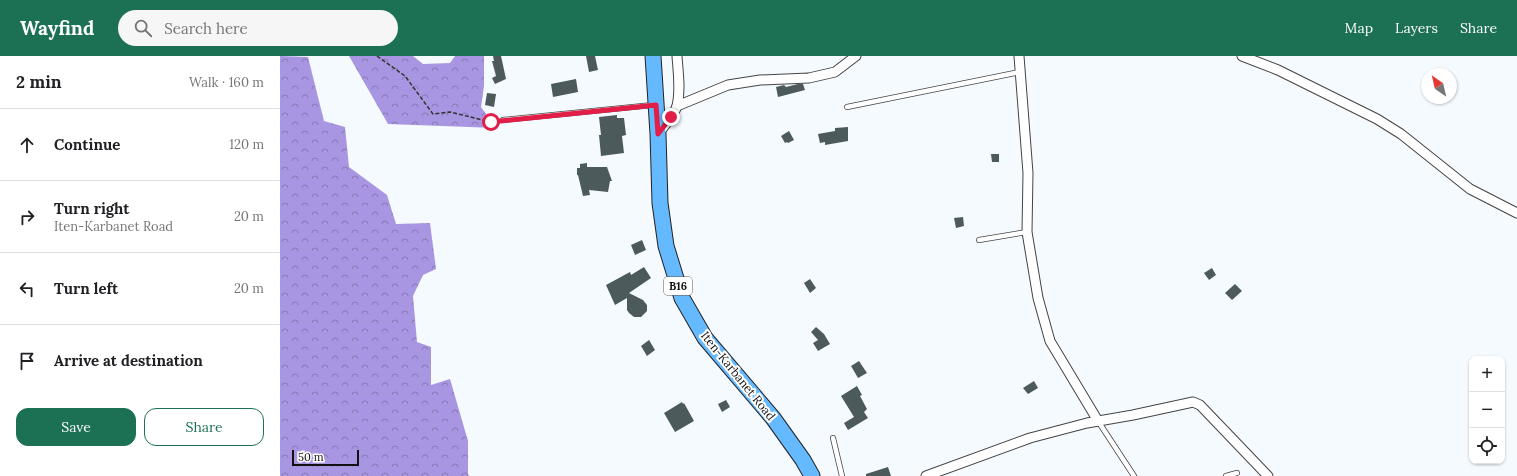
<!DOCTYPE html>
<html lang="en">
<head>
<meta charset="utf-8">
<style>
	:root { --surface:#fff; --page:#f6f6f6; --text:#202124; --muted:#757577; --line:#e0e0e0; --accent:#1c7155 }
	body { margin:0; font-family:Lora,serif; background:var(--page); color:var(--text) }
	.controls { position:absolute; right:12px; bottom:12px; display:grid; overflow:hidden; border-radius:8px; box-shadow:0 1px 3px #0004 }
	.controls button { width:36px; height:36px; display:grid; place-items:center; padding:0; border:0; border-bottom:1px solid var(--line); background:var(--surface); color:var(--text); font:20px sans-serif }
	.compass { position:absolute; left:1141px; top:12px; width:36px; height:36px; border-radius:50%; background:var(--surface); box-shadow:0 1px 3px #0004; rotate:326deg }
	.scale { position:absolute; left:12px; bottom:10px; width:67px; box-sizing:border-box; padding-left:4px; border:2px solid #111; border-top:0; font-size:11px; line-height:14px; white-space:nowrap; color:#111; -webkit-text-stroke:3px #fff; paint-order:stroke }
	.stop { position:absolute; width:12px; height:12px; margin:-9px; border:3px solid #e11d48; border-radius:50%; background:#fff }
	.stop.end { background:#e11d48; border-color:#fff; box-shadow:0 1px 4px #0008 }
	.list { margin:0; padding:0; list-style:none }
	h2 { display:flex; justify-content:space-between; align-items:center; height:52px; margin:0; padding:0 16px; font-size:17px }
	h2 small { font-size:13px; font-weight:400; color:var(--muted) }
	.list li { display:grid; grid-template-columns:26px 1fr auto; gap:12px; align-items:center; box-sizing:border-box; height:72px; padding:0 16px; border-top:1px solid var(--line) }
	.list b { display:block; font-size:15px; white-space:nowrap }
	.list p { margin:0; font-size:13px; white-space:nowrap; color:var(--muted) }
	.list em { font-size:13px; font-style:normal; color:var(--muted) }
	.actions { display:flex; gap:8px; padding:12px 16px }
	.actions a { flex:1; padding:9px 0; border:1px solid var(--accent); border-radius:12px; text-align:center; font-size:14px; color:var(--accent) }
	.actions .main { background:var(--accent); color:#fff }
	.icon { flex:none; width:22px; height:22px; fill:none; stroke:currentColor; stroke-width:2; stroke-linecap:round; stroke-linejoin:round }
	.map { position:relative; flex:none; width:1237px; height:420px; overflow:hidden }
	header { display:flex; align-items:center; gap:24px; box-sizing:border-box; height:56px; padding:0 20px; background:var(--accent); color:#fff }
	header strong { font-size:19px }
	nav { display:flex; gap:22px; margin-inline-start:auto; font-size:14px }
	.search { width:280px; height:36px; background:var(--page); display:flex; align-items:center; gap:10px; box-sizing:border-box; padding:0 14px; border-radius:22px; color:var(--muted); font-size:15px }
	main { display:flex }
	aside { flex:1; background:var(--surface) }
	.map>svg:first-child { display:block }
	.forest { fill:url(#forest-crowns) }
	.building { fill:#4c5a5b }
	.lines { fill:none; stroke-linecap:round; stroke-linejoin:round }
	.lane-casing { stroke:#444; stroke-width:6 }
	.street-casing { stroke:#444; stroke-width:11 }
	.primary-casing { stroke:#222; stroke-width:17 }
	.path { stroke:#333; stroke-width:1.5; stroke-dasharray:4 2; stroke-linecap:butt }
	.lane { stroke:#fff; stroke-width:4.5 }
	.street { stroke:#fff; stroke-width:9 }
	.primary { stroke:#65b9ff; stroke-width:15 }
	.route { stroke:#e11d48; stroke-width:5 }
	.labels { text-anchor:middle; stroke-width:4; stroke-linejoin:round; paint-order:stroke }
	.shield { fill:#fff; stroke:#585858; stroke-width:1 }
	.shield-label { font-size:11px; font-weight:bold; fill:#111 }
	.street-label { font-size:12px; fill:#111; stroke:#fff }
</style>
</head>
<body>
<header>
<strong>Wayfind</strong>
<div class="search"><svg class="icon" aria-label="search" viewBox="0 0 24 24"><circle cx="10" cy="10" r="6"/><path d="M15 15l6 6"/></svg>Search here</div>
<nav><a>Map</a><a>Layers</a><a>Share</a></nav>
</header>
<main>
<aside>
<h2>2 min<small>Walk · 160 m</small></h2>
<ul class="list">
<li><svg class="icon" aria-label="ahead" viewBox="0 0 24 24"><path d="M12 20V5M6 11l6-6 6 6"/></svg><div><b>Continue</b></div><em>120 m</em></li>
<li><svg class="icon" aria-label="right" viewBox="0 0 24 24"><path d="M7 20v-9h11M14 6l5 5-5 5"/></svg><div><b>Turn right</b><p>Iten-Karbanet Road</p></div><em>20 m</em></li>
<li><svg class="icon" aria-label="left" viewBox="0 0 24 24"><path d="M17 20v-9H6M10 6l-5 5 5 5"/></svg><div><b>Turn left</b></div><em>20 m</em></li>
<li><svg class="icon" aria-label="arrive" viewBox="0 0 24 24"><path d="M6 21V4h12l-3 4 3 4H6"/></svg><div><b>Arrive at destination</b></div></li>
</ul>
<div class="actions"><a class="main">Save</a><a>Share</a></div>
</aside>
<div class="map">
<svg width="1237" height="420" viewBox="0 0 1237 420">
	<defs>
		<pattern id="forest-crowns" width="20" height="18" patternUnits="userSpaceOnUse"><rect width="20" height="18" fill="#a996e2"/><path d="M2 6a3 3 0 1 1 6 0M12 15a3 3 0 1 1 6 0" fill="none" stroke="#8879b6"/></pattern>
	</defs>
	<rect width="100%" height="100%" fill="#f5faff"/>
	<g class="forest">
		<path d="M0,0L28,1L44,65L65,71L69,111L107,139L116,168L150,167L156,213L143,219L133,240L137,286L151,291V329L170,323L188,385V418L189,420H0Z"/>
		<path d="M69,0H133L143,8L170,7L175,0H204V30L201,51L216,72L108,68Z"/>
	</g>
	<g class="building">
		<path d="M213,0H221L226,23L215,28L212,22L216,20L212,5H214Z"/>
		<path d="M306,0H315L318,14L309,16Z"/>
		<path d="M296,23L298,36L273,41L271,28Z"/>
		<path d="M518,28H523L525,34L498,41L496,31L504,29L506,31Z"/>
		<path d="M207,37L216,38L214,51L205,49Z"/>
		<path d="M337,59V62H344L346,79L342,80L344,97L321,100L319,79H321L319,61Z"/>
		<path d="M568,71V85L545,89V86L540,87L538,78L555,75V72Z"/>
		<path d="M509,75L514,84L508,87L507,86L505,87L501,80Z"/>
		<path d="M711,98H719V106H712Z"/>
		<path d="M307,107V111H327L332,125H330L328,136L309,134L310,139L303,140L298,119H297V112H300V108Z"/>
		<path d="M683,161L684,170L676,172L674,162Z"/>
		<path d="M362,184L366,194L355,199L351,189Z"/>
		<path d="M364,211L371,222L349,237L363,244L367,249V255L361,261H354L349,257L347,254V242L335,249L326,229L350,216L351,219Z"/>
		<path d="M932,212L936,219L929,224L924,217Z"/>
		<path d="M530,223L536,232L530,237L524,227Z"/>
		<path d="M955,228L962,235L952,244L945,237Z"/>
		<path d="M536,271L544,278L550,288L538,295L533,287L538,284L531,276Z"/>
		<path d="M369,284L375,294L367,300L361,290Z"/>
		<path d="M579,305L587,317L578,322L571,310Z"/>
		<path d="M754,325L758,332L748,338L743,332Z"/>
		<path d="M577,330L582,339L580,340L587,353L584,356L588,362L568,374L564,367L574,361L561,340Z"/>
		<path d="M446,344L450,351L442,356L438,348Z"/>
		<path d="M402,346L403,348L404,347L414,365L395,376L384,357Z"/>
		<path d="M608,411L611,420H586V418Z"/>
	</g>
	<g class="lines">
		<defs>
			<g id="lane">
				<path d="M567,51L740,16"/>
				<path d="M223,64L373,49"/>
				<path d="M699,184L747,176"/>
				<path d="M818,365L854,420"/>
				<path d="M553,382L562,420"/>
				<path d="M946,420L957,417"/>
			</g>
			<g id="street">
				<path d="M739,0L748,117L747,176L758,242L770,285L818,365"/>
				<path d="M962,0L998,14L1097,63L1121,78L1190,133L1237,157"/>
				<path d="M397,50L448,29L480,24L529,22L555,16L576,0"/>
				<path d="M378,78C384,70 394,60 397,50C401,34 398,16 397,0"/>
				<path d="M646,420L750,382L807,367L853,359L913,346L920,349L988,420"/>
			</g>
			<path id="primary" d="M373,0L378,78L380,147L386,190L402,242L425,282L493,362L523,404L532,420"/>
		</defs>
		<use href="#lane" class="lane-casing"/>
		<use href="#street" class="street-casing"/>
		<use href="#primary" class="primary-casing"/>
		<path class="path" d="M97,0L125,20L153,58L170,56L211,66L216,65"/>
		<use href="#lane" class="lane"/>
		<use href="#street" class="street"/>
		<use href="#primary" class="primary"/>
	</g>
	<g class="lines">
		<path class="route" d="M211,66L376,49L378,78L391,61"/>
	</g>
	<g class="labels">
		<rect class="shield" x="384" y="221" width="28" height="18" rx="3"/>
		<g class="shield-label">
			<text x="398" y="234">B16</text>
		</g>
		<g class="street-label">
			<text transform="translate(458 320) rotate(51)" y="4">Iten-Karbanet Road</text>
		</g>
	</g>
</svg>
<div class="controls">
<button>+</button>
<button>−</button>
<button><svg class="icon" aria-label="locate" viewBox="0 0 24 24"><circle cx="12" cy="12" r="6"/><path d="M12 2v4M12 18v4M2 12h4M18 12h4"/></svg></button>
</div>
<svg class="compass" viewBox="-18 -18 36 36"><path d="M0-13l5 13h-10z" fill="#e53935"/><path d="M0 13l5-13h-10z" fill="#757577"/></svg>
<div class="scale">50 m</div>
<div class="stop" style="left:211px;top:66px"></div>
<div class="stop end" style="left:391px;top:61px"></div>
</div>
</main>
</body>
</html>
